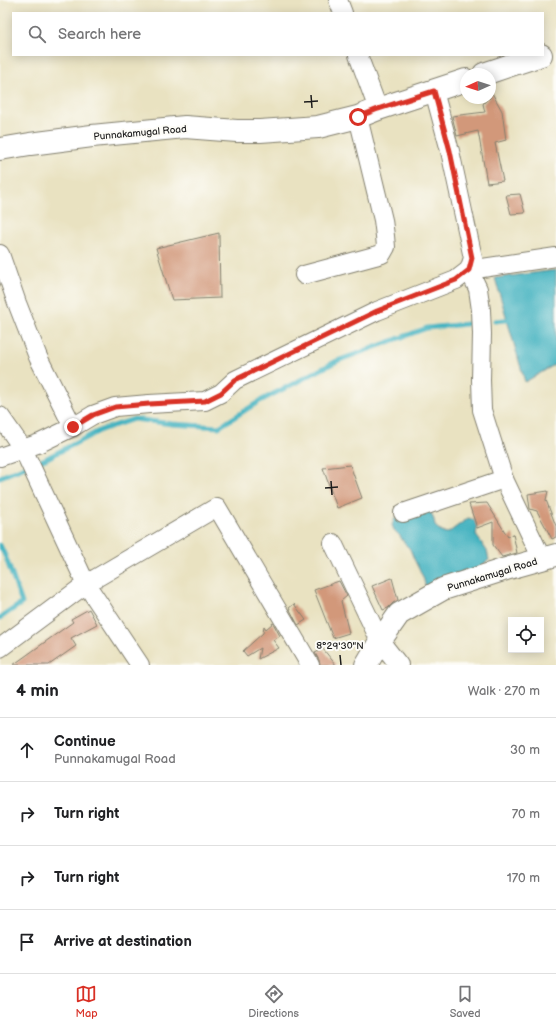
<!DOCTYPE html>
<html lang="en">
<head>
<meta charset="utf-8">
<style>
	:root { --surface:#fff; --page:#f2f2f2; --text:#202124; --muted:#757577; --line:#e0e0e0; --accent:#d93025 }
	body { margin:0; font-family:"Balsamiq Sans",sans-serif; background:var(--page); color:var(--text) }
	.controls { position:absolute; right:12px; bottom:12px; display:grid; overflow:hidden; border-radius:0px; box-shadow:0 2px 10px #0003 }
	.controls button { width:36px; height:36px; display:grid; place-items:center; padding:0; border:0; border-bottom:1px solid var(--line); background:var(--surface); color:var(--text); font:20px sans-serif }
	.compass { position:absolute; left:460px; top:68px; width:36px; height:36px; border-radius:50%; background:var(--surface); box-shadow:0 2px 10px #0003; rotate:267deg }
	.stop { position:absolute; width:12px; height:12px; margin:-9px; border:3px solid #d93025; border-radius:50%; background:#fff }
	.stop.end { background:#d93025; border-color:#fff; box-shadow:0 1px 4px #0008 }
	.list { margin:0; padding:0; list-style:none }
	h2 { display:flex; justify-content:space-between; align-items:center; height:52px; margin:0; padding:0 16px; font-size:17px }
	h2 small { font-size:13px; font-weight:400; color:var(--muted) }
	.list li { display:grid; grid-template-columns:26px 1fr auto; gap:12px; align-items:center; box-sizing:border-box; height:64px; padding:0 16px; border-top:1px solid var(--line) }
	.list b { display:block; font-size:15px; white-space:nowrap }
	.list p { margin:0; font-size:13px; white-space:nowrap; color:var(--muted) }
	.list em { font-size:13px; font-style:normal; color:var(--muted) }
	.icon { flex:none; width:22px; height:22px; fill:none; stroke:currentColor; stroke-width:2; stroke-linecap:round; stroke-linejoin:round }
	.map { position:relative; flex:none; width:556px; height:665px; overflow:hidden }
	.search { position:absolute; background:var(--surface); box-shadow:0 2px 10px #0003; left:12px; right:12px; top:12px; height:44px; display:flex; align-items:center; gap:10px; box-sizing:border-box; padding:0 14px; border-radius:0px; color:var(--muted); font-size:15px }
	.sheet { height:308px; background:var(--surface) }
	nav { display:flex; justify-content:space-around; align-items:center; box-sizing:border-box; height:56px; border-top:1px solid var(--line); background:var(--surface); font-size:11px; color:var(--muted) }
	nav a { display:grid; justify-items:center; gap:2px }
	nav .on { color:var(--accent) }
	.map>svg:first-child { display:block }
	.water { fill:#46b4c1; stroke:#31686e }
	.lines { fill:none; stroke-linecap:round; stroke-linejoin:round }
	.stream { stroke:#46b4c1; stroke-width:5 }
	.building { fill:#d2987a }
	.minor-casing { stroke:#827f6e; stroke-width:20 }
	.tertiary-casing { stroke:#827f6e; stroke-width:24 }
	.minor { stroke:#fff; stroke-width:18 }
	.tertiary { stroke:#fff; stroke-width:22 }
	.route { stroke:#d93025; stroke-width:5 }
	.ticks { fill:none; stroke:#1c1c1c; stroke-width:1.5 }
	.labels { text-anchor:middle; stroke-width:4; stroke-linejoin:round; paint-order:stroke }
	.street-label { font-size:10px; fill:#1c1c1c; stroke:#fdfcf7 }
	.ticks-label { font-size:10px; text-anchor:middle; fill:#1c1c1c; stroke:#fdfcf7; stroke-width:4; stroke-linejoin:round; paint-order:stroke }
</style>
</head>
<body>
<div class="map">
<svg width="556" height="665" viewBox="0 0 556 665">
	<rect width="100%" height="100%" fill="#fdfcf7"/>
	<filter id="ink" filterUnits="userSpaceOnUse"><feTurbulence type="fractalNoise" baseFrequency=".025" numOctaves="2"/><feDisplacementMap in="SourceGraphic" scale="8" xChannelSelector="R" yChannelSelector="G"/><feConvolveMatrix kernelMatrix="1 2 1 2 8 2 1 2 1" color-interpolation-filters="sRGB"/></filter>
	<filter id="wash" filterUnits="userSpaceOnUse"><feTurbulence type="fractalNoise" baseFrequency=".012" numOctaves="4" result="noise"/><feDisplacementMap in="SourceGraphic" scale="16" xChannelSelector="R" yChannelSelector="G"/><feGaussianBlur stdDeviation="0.9" result="paint"/><feColorMatrix in="noise" values="0 0 0 0 0 0 0 0 0 0 0 0 0 0 0 0 0 1.4 0 .05"/><feComposite in="paint" operator="in"/></filter>
	<g filter="url(#wash)">
		<rect width="100%" height="100%" fill="#e9e2c1"/>
		<g class="water">
			<path d="M556,270V364L525,382L495,278Z"/>
			<path d="M430,510L434,520L435,526L442,532L448,533L468,518L475,520L477,528L476,535L487,551L489,560L478,568L443,586L438,578L434,588L427,591L423,577L414,559L410,549L405,544L400,536L394,530L392,525L395,518L401,522Z"/>
		</g>
		<g class="lines">
			<g class="stream">
				<path d="M495,321L514,319"/>
				<path d="M0,477L45,459L101,430L134,419L172,424L219,427L260,401L337,361L427,328L467,324"/>
				<path d="M0,545L6,558L22,603L0,618"/>
			</g>
		</g>
		<g id="blocks">
			<g class="building">
				<path d="M492,93L502,111L506,140L495,143L503,181L487,183L478,131L457,136L452,116L485,112L483,104L488,98H490V96Z"/>
				<path d="M520,194L525,213L511,214L506,195Z"/>
				<path d="M219,233L220,298L172,300L156,248Z"/>
				<path d="M350,465L362,498L337,508L323,468Z"/>
				<path d="M548,491L546,500L556,526V537L552,539L537,511L530,509L528,494Z"/>
				<path d="M487,503L508,537L513,534L517,553L502,557L493,545V522L477,528L469,504Z"/>
				<path d="M392,578L398,600L393,603L388,608L383,610L372,586Z"/>
				<path d="M339,581L347,596L341,601L349,633L333,638L314,590Z"/>
				<path d="M294,604L306,620L298,625L289,608Z"/>
				<path d="M89,609L97,624L71,638L76,646L49,665H13L73,622L71,619Z"/>
				<path d="M273,623L280,636L273,640L279,648L258,659L260,648L247,656L243,651L263,633L264,626L266,629Z"/>
				<path d="M323,649L336,665H320L319,660L315,653Z"/>
			</g>
		</g>
	</g>
	<g filter="url(#ink)">
		<use href="#blocks" fill-opacity="0" stroke="#827f6e" stroke-width="1"/>
		<g class="lines">
			<defs>
				<g id="minor">
					<path d="M338,0L343,13"/>
					<path d="M358,55L378,109"/>
					<path d="M0,254L17,303L38,357L73,427"/>
					<path d="M304,275L382,254L386,247L385,236L383,220L358,117"/>
					<path d="M0,416L23,449L86,584L140,665"/>
					<path d="M0,457L40,443L73,427L93,415L115,407L149,404L205,401L221,393L235,380L377,311L456,280L469,270L473,258L450,151L434,91"/>
					<path d="M403,513L504,479"/>
					<path d="M333,543L380,641L399,665"/>
					<path d="M542,559L504,479L482,410L481,380L482,334L481,310L478,289L469,270L556,257"/>
					<path d="M0,648L86,584L217,507L310,665"/>
				</g>
				<g id="tertiary">
					<path d="M484,74L541,55"/>
					<path d="M0,149L30,144L92,136L185,127L237,131H260L318,127L358,117L378,109L466,80"/>
					<path d="M366,665L380,641L399,614L443,589L506,569L556,555"/>
				</g>
			</defs>
			<use href="#minor" class="minor-casing"/>
			<use href="#tertiary" class="tertiary-casing"/>
			<use href="#minor" class="minor"/>
			<use href="#tertiary" class="tertiary"/>
		</g>
	</g>
	<g class="lines" filter="url(#ink)">
		<path class="route" d="M73,427L93,415L115,407L149,404L205,401L221,393L235,380L377,311L456,280L469,270L472,258L450,151L434,91L378,109L358,117"/>
	</g>
	<path class="ticks" d="M311,95L312,108M304,102L318,101M331,481L332,495M325,488L338,487M340,655L341,665"/>
	<g class="labels">
		<g class="street-label">
			<text transform="translate(140 132) rotate(-5)" y="4">Punnakamugal Road</text>
			<text transform="translate(492 574) rotate(-17)" y="4">Punnakamugal Road</text>
		</g>
	</g>
	<g class="ticks-label">
		<text x="340" y="649">8°29'30"N</text>
	</g>
</svg>
<div class="controls">
<button><svg class="icon" aria-label="locate" viewBox="0 0 24 24"><circle cx="12" cy="12" r="6"/><path d="M12 2v4M12 18v4M2 12h4M18 12h4"/></svg></button>
</div>
<svg class="compass" viewBox="-18 -18 36 36"><path d="M0-13l5 13h-10z" fill="#e53935"/><path d="M0 13l5-13h-10z" fill="#757577"/></svg>
<div class="stop" style="left:358px;top:117px"></div>
<div class="stop end" style="left:73px;top:427px"></div>
<div class="search"><svg class="icon" aria-label="search" viewBox="0 0 24 24"><circle cx="10" cy="10" r="6"/><path d="M15 15l6 6"/></svg>Search here</div>
</div>
<section class="sheet">
<h2>4 min<small>Walk · 270 m</small></h2>
<ul class="list">
<li><svg class="icon" aria-label="ahead" viewBox="0 0 24 24"><path d="M12 20V5M6 11l6-6 6 6"/></svg><div><b>Continue</b><p>Punnakamugal Road</p></div><em>30 m</em></li>
<li><svg class="icon" aria-label="right" viewBox="0 0 24 24"><path d="M7 20v-9h11M14 6l5 5-5 5"/></svg><div><b>Turn right</b></div><em>70 m</em></li>
<li><svg class="icon" aria-label="right" viewBox="0 0 24 24"><path d="M7 20v-9h11M14 6l5 5-5 5"/></svg><div><b>Turn right</b></div><em>170 m</em></li>
<li><svg class="icon" aria-label="arrive" viewBox="0 0 24 24"><path d="M6 21V4h12l-3 4 3 4H6"/></svg><div><b>Arrive at destination</b></div></li>
</ul>
</section>
<nav>
<a class="on"><svg class="icon" aria-label="map" viewBox="0 0 24 24"><path d="M3 6l6-2 6 2 6-2v14l-6 2-6-2-6 2zM9 4v14M15 6v14"/></svg>Map</a>
<a><svg class="icon" aria-label="directions" viewBox="0 0 24 24"><path d="M12 3l9 9-9 9-9-9zM9 14v-3h6M13 9l2 2-2 2"/></svg>Directions</a>
<a><svg class="icon" aria-label="saved" viewBox="0 0 24 24"><path d="M7 4h10v16l-5-4-5 4z"/></svg>Saved</a>
</nav>
</body>
</html>
